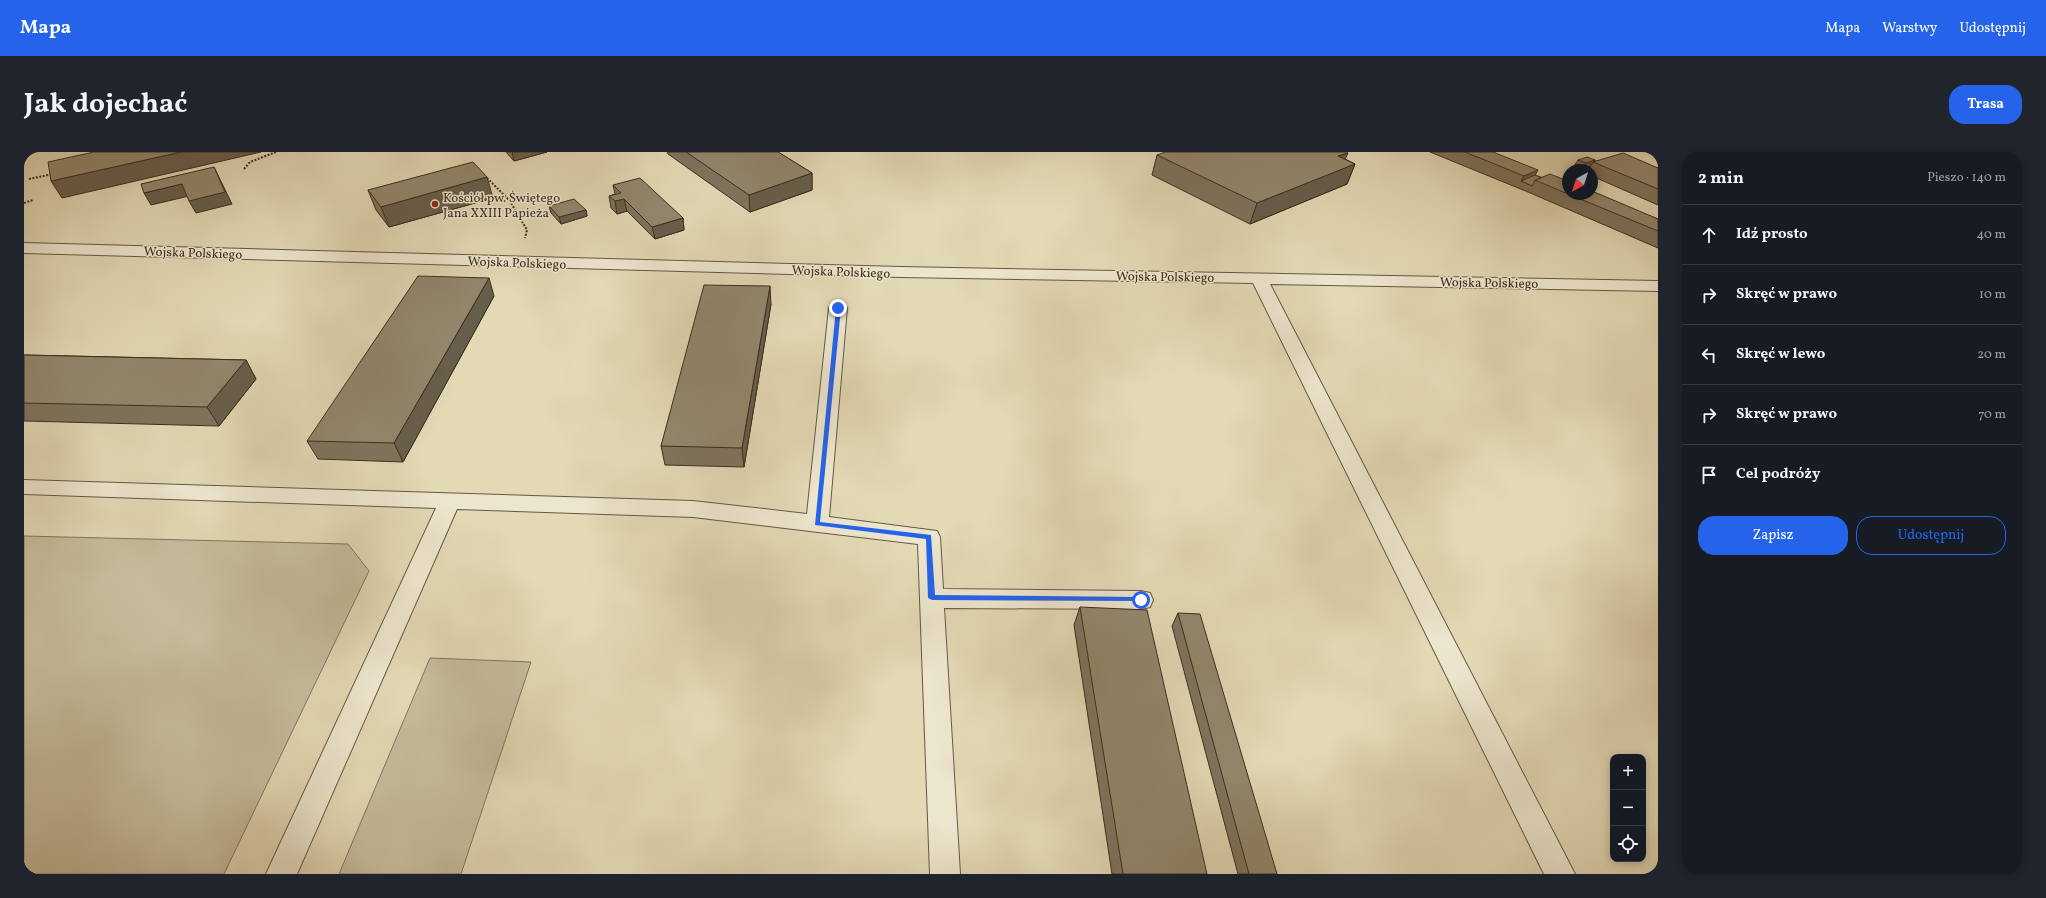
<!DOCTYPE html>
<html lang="pl">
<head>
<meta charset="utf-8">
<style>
	:root { --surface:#171b24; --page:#20242c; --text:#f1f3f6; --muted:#9ea1a6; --line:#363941; --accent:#2563eb }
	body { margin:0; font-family:Vollkorn,serif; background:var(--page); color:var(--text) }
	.controls { position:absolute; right:12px; bottom:12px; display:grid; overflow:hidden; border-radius:8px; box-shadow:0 2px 10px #0003 }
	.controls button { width:36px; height:36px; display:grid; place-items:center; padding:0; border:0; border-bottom:1px solid var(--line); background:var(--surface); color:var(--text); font:20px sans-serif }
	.compass { position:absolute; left:1538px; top:12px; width:36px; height:36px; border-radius:50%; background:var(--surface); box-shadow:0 2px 10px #0003; rotate:219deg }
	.stop { position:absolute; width:12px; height:12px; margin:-9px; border:3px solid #2563eb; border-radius:50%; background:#fff }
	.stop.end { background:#2563eb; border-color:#fff; box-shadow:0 1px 4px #0008 }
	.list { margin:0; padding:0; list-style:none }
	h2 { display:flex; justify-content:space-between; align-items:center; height:52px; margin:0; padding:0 16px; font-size:17px }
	h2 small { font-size:13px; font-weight:400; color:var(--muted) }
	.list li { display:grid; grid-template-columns:26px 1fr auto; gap:12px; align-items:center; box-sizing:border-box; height:60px; padding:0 16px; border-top:1px solid var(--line) }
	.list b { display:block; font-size:15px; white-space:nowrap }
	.list em { font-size:13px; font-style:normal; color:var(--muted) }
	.actions { display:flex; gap:8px; padding:12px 16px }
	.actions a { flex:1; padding:9px 0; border:1px solid var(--accent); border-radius:16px; text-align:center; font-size:14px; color:var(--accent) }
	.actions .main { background:var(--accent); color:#fff }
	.icon { flex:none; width:22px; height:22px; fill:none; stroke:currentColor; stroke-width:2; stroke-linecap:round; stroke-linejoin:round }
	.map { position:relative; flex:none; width:1634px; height:722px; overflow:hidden; border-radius:16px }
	header { display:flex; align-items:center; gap:24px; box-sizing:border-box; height:56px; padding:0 20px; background:var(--accent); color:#fff }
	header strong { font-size:19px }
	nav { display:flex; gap:22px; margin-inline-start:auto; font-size:14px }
	.intro { display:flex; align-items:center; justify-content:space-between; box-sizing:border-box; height:96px; padding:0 24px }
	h1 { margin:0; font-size:28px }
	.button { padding:10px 18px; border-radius:16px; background:var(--accent); color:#fff; font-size:14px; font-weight:700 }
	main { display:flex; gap:24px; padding:0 24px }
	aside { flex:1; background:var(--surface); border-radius:16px; box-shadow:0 2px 10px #0003 }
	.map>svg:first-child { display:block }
	.green { fill:#c6bc9c; stroke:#80755e }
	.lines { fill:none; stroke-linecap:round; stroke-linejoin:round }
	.minor-casing { stroke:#645944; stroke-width:2 }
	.path { stroke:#3a2e1f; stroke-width:2; stroke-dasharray:2 1.5; stroke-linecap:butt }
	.minor { fill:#ede6cf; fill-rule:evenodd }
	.wall { fill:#7e745e; stroke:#3a2e1f }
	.shaded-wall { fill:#665e4c; stroke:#3a2e1f }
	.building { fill:#92876d; stroke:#3a2e1f }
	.route { fill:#2563eb }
	.poi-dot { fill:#8f2418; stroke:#ede6cf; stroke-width:1.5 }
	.labels { text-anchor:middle; stroke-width:3; stroke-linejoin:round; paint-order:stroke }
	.far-poi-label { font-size:13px; fill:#3a2e1f; stroke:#ede6cf; text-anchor:start }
	.far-street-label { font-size:13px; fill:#3a2e1f; stroke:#ede6cf }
</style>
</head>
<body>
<header>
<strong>Mapa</strong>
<nav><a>Mapa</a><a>Warstwy</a><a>Udostępnij</a></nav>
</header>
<div class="intro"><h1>Jak dojechać</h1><a class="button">Trasa</a></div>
<main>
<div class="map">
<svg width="1634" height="722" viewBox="0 0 1634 722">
	<rect width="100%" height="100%" fill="#e3d9b5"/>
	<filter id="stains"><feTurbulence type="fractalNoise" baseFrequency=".005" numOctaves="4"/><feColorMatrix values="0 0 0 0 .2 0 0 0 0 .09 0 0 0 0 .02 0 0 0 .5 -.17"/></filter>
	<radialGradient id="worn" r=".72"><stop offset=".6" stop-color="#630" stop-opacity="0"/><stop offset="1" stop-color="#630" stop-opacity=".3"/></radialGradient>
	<g class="green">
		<path d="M0,384L324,392L345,419L200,722H0Z"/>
		<path d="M406,506L507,510L437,722H315Z"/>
	</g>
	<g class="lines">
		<defs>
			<g id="minor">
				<path d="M0,91L877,115L1634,129V139L1246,132L1551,722H1520L1229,131L877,125L0,101Z"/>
				<path d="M814,151L820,152L823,156L805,365L913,379L916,385L919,437L1117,439L1126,441L1129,448L1126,455L1117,457L920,456L936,722H906L894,392L669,365L433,357L273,722H242L412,356L0,342V328L669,349L783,362L805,156L808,152Z"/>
			</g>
		</defs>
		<use href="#minor" class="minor-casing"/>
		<g class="path">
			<path d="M220,17L226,10L252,0"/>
			<path d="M463,26L486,49L503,78L501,86"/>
			<path d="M5,27L29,22"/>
			<path d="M0,51L9,48"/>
		</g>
		<use href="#minor" class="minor"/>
	</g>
	<g class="wall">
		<path d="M482,0H523L490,9Z"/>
		<path d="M643,0H754L788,21V38L726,60L644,2Z"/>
		<path d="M1406,0H1469L1511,23L1634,67V96L1504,40Z"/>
		<path d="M1133,3L1321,7L1331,12L1323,32L1226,72L1128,23Z"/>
		<path d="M1554,8H1571V9L1634,16V53L1568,24V18H1564L1566,15L1558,18L1550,14Z"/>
		<path d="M589,33L659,66L660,78L631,87L603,59L593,62L587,56L585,44L591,42Z"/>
		<path d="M344,38L469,46L365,75L352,58Z"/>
		<path d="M525,54L562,58L563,64L537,72L527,61Z"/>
		<path d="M470,144L379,310L294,307L283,289Z"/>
		<path d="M747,152L720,315L641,313L637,294Z"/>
		<path d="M0,203L222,208L232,227L195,274L0,269Z"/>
		<path d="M1056,455L1183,722H1088L1050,473Z"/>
		<path d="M1154,461L1253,722H1214L1148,474Z"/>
	</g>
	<g class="shaded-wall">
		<path d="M157,0H237L38,46L27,29Z"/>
		<path d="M488,0H523L490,9Z"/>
		<path d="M1324,1L1317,17L1331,12L1323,32L1226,72L1233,51L1314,4Z"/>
		<path d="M1571,8L1570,10H1569L1566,15L1558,18L1562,11Z"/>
		<path d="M190,15L208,52L172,61L165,49Z"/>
		<path d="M1514,18L1507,30L1497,29L1500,24Z"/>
		<path d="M788,21V38L726,60L725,43Z"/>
		<path d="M463,25L469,46L365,75L357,55Z"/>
		<path d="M158,32L165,44L127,53L120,41Z"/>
		<path d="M600,47L603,59L593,62L591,49Z"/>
		<path d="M562,58L563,64L537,72L535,65Z"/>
		<path d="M659,66L660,78L631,87L628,75Z"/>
		<path d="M465,126L470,144L379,310L370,291Z"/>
		<path d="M746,134L747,152L720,315L718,296Z"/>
		<path d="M222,208L232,227L195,274L183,255Z"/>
	</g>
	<g class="building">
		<path d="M70,0H157L27,29L24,10Z"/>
		<path d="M662,0H754L788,21L725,43Z"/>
		<path d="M1141,0H1323L1324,1L1314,4L1331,12L1233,51L1133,3Z"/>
		<path d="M1441,0H1469L1514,18L1500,24Z"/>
		<path d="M1599,1L1634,16V37L1569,10Z"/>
		<path d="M1563,5L1571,8L1562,11L1554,8Z"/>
		<path d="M449,10L463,25L357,55L344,38Z"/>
		<path d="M190,15L201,40L165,49L158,32L120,41L117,32Z"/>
		<path d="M1526,22L1544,29V42L1511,28Z"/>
		<path d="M1511,23L1517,26L1511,28L1508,34L1497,29Z"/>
		<path d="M616,26L659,66L628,75L600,47L591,49L585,44L597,41L589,33Z"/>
		<path d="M1568,39L1634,67V79L1544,42H1568Z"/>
		<path d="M550,47L562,58L535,65L525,54Z"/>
		<path d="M394,124L465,126L370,291L283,289Z"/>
		<path d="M680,133L746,134L718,296L637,294Z"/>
		<path d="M0,203L222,208L183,255L0,251Z"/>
		<path d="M1056,455L1123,458L1183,722H1099Z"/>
		<path d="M1154,461L1176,462L1253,722H1225Z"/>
	</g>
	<path class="route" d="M814,154L817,156L796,370L907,383L911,443L1117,445L1121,448L1120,449L908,448L904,446L902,387L791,373L812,156Z"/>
	<circle class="poi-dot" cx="411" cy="52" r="4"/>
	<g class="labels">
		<g class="far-poi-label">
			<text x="419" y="50">Kościół pw. Świętego<tspan x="419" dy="15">Jana XXIII Papieża</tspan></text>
		</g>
		<g class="far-street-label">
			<text transform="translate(169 100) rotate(2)" y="5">Wojska Polskiego</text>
			<text transform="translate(493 110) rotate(2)" y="5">Wojska Polskiego</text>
			<text transform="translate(817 119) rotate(2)" y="5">Wojska Polskiego</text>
			<text transform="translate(1141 124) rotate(1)" y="5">Wojska Polskiego</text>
			<text transform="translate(1465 130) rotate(1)" y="5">Wojska Polskiego</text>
		</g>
	</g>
	<rect width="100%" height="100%" filter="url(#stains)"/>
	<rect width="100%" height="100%" fill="url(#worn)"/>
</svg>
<div class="controls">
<button>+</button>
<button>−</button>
<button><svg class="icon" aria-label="locate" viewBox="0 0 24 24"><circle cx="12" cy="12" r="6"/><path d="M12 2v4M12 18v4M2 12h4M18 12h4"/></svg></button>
</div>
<svg class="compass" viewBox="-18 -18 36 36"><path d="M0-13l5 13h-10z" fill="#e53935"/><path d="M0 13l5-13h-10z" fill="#9ea1a6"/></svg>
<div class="stop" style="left:1117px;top:448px"></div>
<div class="stop end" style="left:814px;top:156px"></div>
</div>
<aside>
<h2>2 min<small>Pieszo · 140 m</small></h2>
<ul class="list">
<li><svg class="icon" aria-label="ahead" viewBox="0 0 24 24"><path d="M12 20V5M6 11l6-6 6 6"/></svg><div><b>Idź prosto</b></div><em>40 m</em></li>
<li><svg class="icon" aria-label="right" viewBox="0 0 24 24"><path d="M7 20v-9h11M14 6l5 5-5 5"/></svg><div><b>Skręć w prawo</b></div><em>10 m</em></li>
<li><svg class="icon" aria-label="left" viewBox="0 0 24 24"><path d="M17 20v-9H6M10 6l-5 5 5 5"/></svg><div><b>Skręć w lewo</b></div><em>20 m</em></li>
<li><svg class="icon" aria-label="right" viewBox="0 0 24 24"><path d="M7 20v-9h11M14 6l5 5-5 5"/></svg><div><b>Skręć w prawo</b></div><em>70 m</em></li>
<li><svg class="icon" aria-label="arrive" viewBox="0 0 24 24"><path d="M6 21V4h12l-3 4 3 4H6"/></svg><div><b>Cel podróży</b></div></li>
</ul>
<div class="actions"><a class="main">Zapisz</a><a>Udostępnij</a></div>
</aside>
</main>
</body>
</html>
